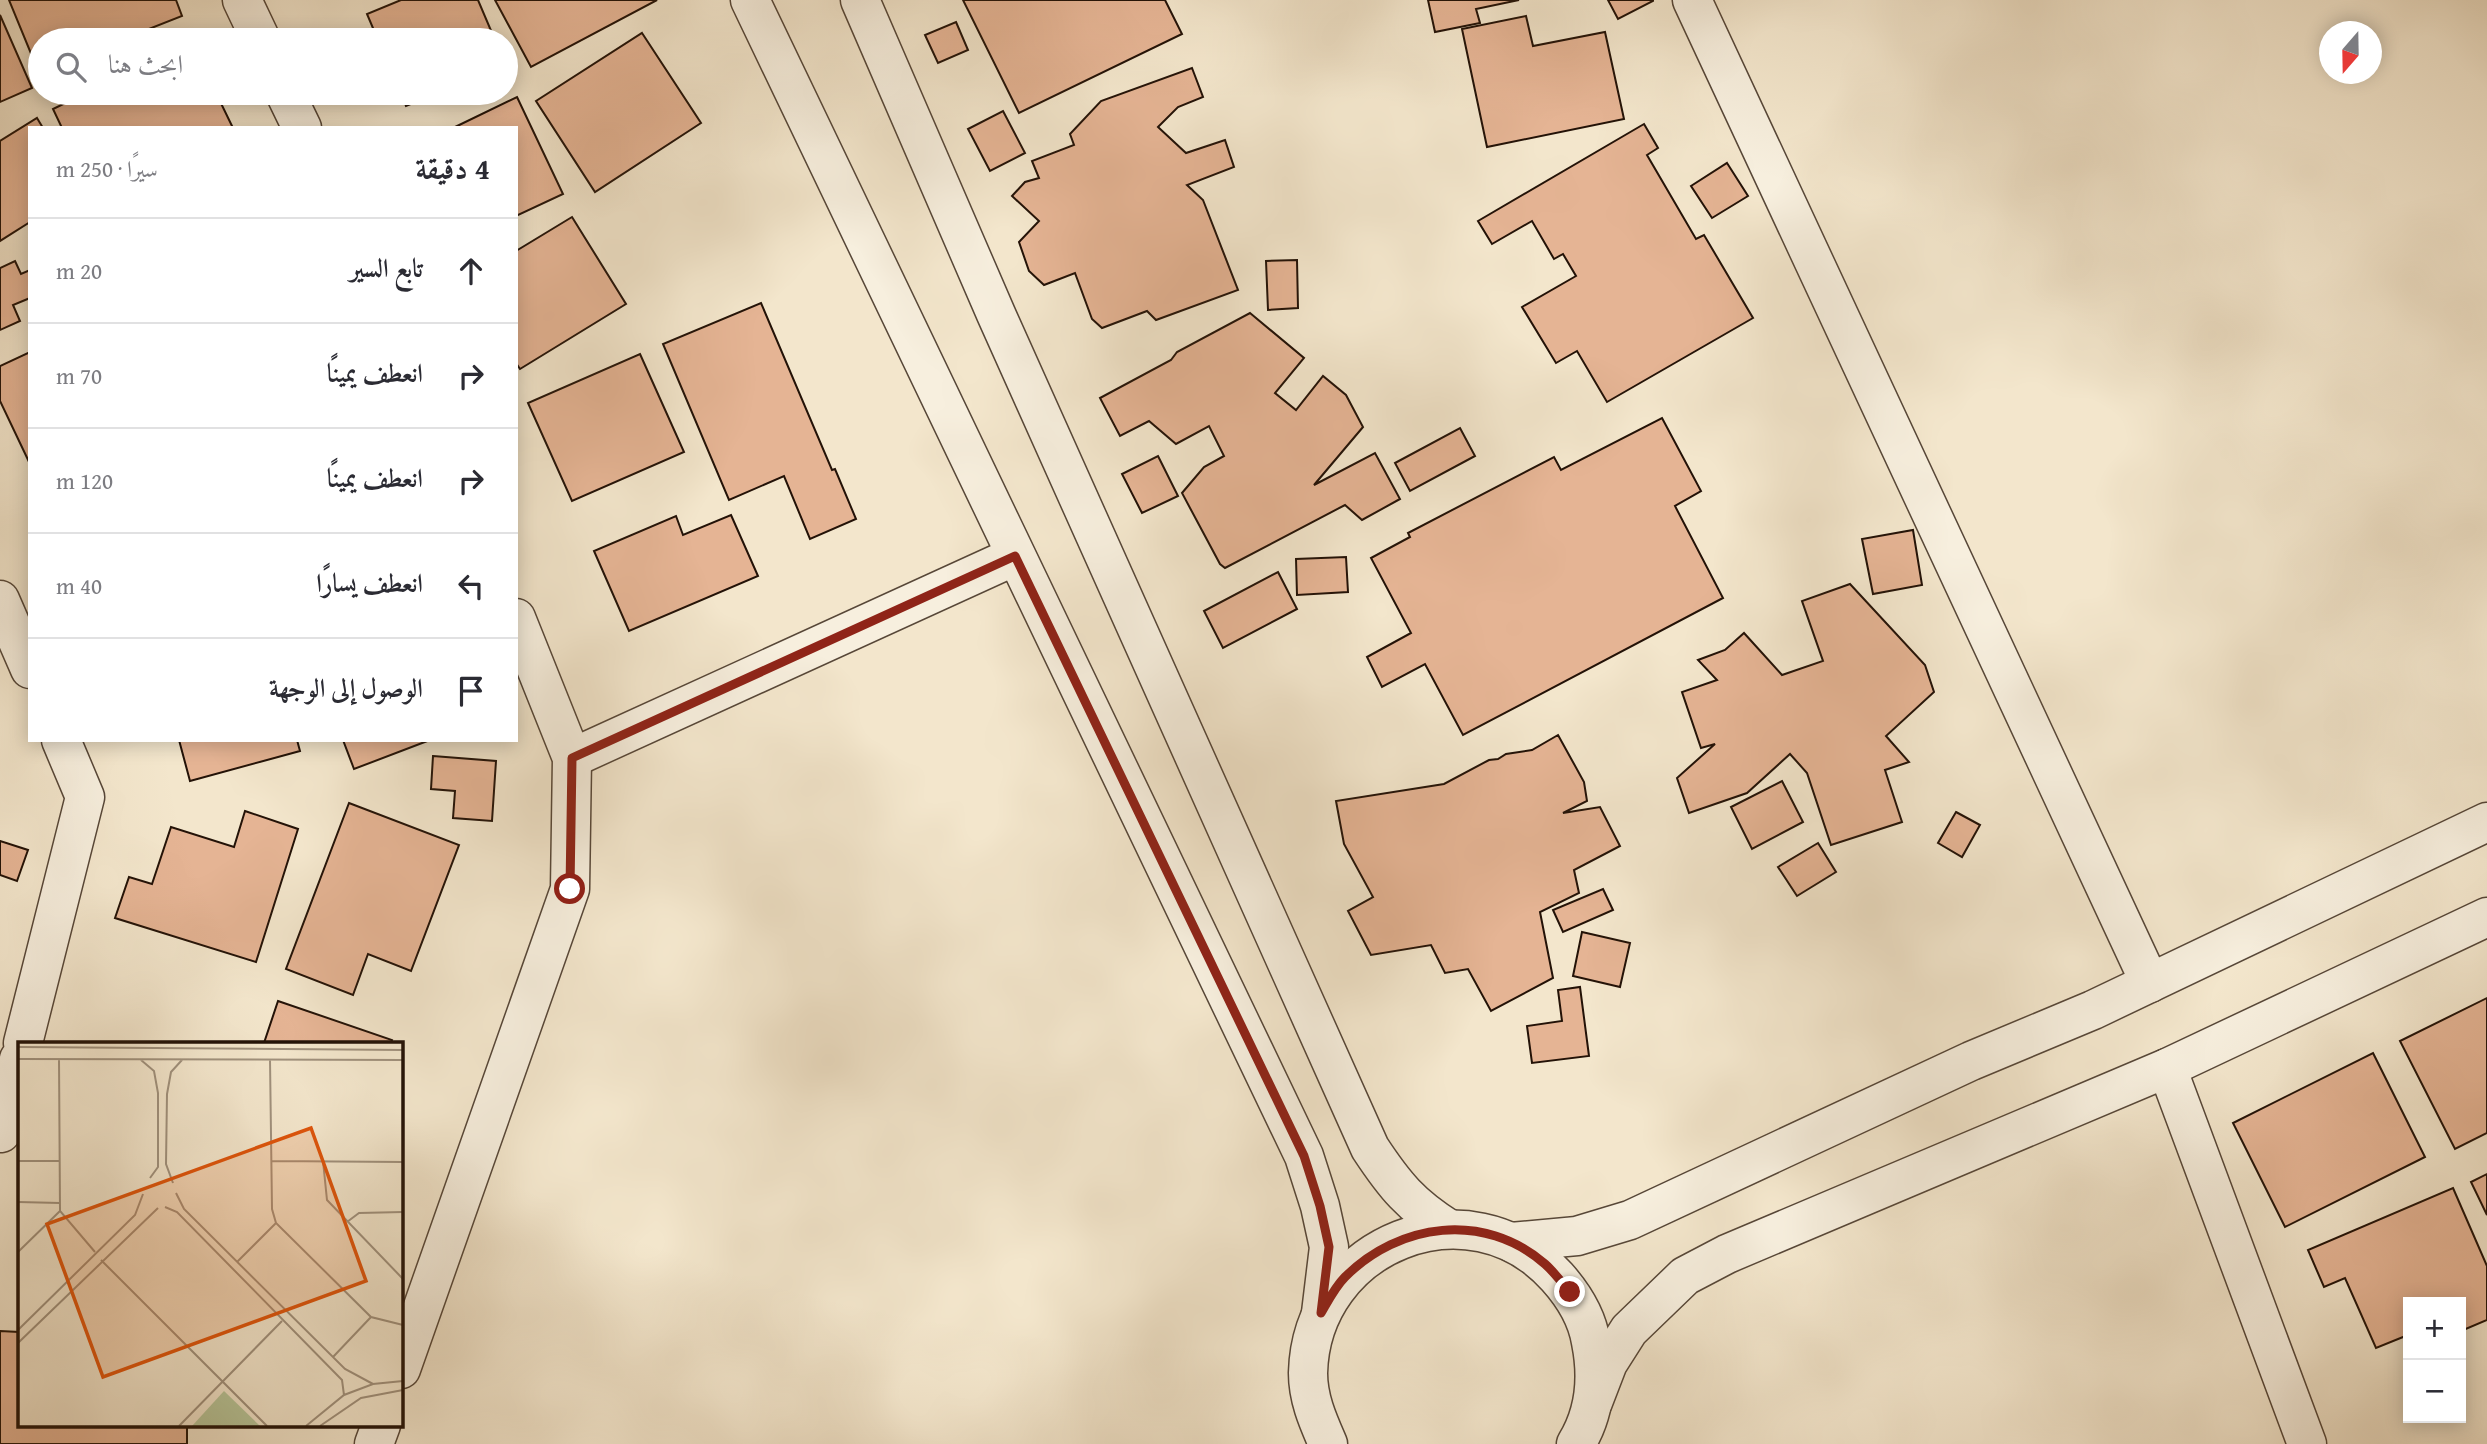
<!DOCTYPE html>
<html lang="ar">
<head>
<meta charset="utf-8">
<style>
	:root { --surface:#fff; --page:#f7f7f7; --text:#2b2b33; --muted:#7c7c81; --line:#e1e1e2 }
	body { margin:0; font-family:"Gentium Book Plus",Amiri,serif; background:var(--page); color:var(--text); direction:rtl }
	.controls { position:absolute; right:21px; bottom:21px; display:grid; overflow:hidden; border-radius:0px; box-shadow:0 4px 18px #0003 }
	.controls button { width:63px; height:63px; display:grid; place-items:center; padding:0; border:0; border-bottom:2px solid var(--line); background:var(--surface); color:var(--text); font:35px sans-serif }
	.compass { position:absolute; left:2319px; top:21px; width:63px; height:63px; border-radius:50%; background:var(--surface); box-shadow:0 4px 18px #0003; rotate:200deg }
	.stop { position:absolute; width:21px; height:21px; margin:-16px; border:5px solid #8f2418; border-radius:50%; background:#fff }
	.stop.end { background:#8f2418; border-color:#fff; box-shadow:0 2px 7px #0008 }
	.list { margin:0; padding:0; list-style:none }
	h2 { display:flex; justify-content:space-between; align-items:center; height:91px; margin:0; padding:0 28px; font-size:30px }
	h2 small { font-size:23px; font-weight:400; color:var(--muted) }
	.list li { display:grid; grid-template-columns:46px 1fr auto; gap:21px; align-items:center; box-sizing:border-box; height:105px; padding:0 28px; border-top:2px solid var(--line) }
	.list b { display:block; font-size:26px; white-space:nowrap }
	.list em { font-size:23px; font-style:normal; color:var(--muted) }
	.icon { flex:none; width:38px; height:38px; fill:none; stroke:currentColor; stroke-width:2; stroke-linecap:round; stroke-linejoin:round }
	.map { position:relative; flex:none; width:2487px; height:1444px; overflow:hidden; direction:ltr }
	.search { position:absolute; background:var(--surface); box-shadow:0 4px 18px #0003; left:28px; top:28px; width:490px; height:77px; display:flex; align-items:center; gap:18px; box-sizing:border-box; padding:0 24px; border-radius:38px; color:var(--muted); font-size:26px }
	.panel { position:absolute; background:var(--surface); box-shadow:0 4px 18px #0003; left:28px; top:126px; width:490px; height:616px; border-radius:0px; direction:rtl }
	.map>svg:first-child { display:block }
	.building { fill:#e5b494; stroke:#231207; stroke-width:2 }
	.lines { fill:none; stroke-linecap:round; stroke-linejoin:round }
	.minor-casing { stroke:#574738; stroke-width:41 }
	.tertiary-casing { stroke:#574738; stroke-width:41 }
	.minor { stroke:#f7efde; stroke-width:38 }
	.tertiary { stroke:#f7efde; stroke-width:38 }
	.route { stroke:#8f2418; stroke-width:9 }
	.inset-road { fill:none; stroke:#a0917d; stroke-width:2 }
	.view { fill:#de550c; fill-opacity:0.15; stroke:#de550c; stroke-width:3.5 }
	.inset-edge { fill:none; stroke:#231207; stroke-width:3.5 }
</style>
</head>
<body>
<div class="map">
<svg width="2487" height="1444" viewBox="0 0 2487 1444">
	<rect width="100%" height="100%" fill="#f3e6cc"/>
	<filter id="stains"><feTurbulence type="fractalNoise" baseFrequency=".00286" numOctaves="4"/><feColorMatrix values="0 0 0 0 .2 0 0 0 0 .09 0 0 0 0 .02 0 0 0 .5 -.17"/></filter>
	<radialGradient id="worn" r=".72"><stop offset=".6" stop-color="#630" stop-opacity="0"/><stop offset="1" stop-color="#630" stop-opacity=".3"/></radialGradient>
	<g class="building">
		<path d="M9,0H176L182,16L121,40H40L39,73Z"/>
		<path d="M401,0H478L495,40H378L367,14Z"/>
		<path d="M495,0H657L531,67Z"/>
		<path d="M963,0H1165L1182,34L1019,113Z"/>
		<path d="M1428,0H1519L1476,9L1480,23L1435,32Z"/>
		<path d="M1608,0H1653V1L1618,19Z"/>
		<path d="M0,15L32,88L0,102Z"/>
		<path d="M1526,16L1533,46L1605,32L1624,119L1487,147L1462,29Z"/>
		<path d="M956,22L968,50L938,63L925,35Z"/>
		<path d="M642,33L701,123L595,192L536,101Z"/>
		<path d="M1192,68L1203,97L1178,107L1158,127L1186,153L1225,140L1234,167L1187,185L1203,200L1238,290L1156,320L1147,311L1102,328L1092,319L1075,273L1044,285L1029,271L1019,242L1039,221L1012,196L1025,182L1039,178L1032,161L1074,145L1070,134L1101,101Z"/>
		<path d="M86,93H216L233,128H62L53,109Z"/>
		<path d="M401,93H438L406,106Z"/>
		<path d="M517,97L563,194L516,216V128H453Z"/>
		<path d="M1003,111L1025,153L990,171L968,129Z"/>
		<path d="M37,118L43,128H30V222L0,241V141Z"/>
		<path d="M1644,124L1658,148L1647,155L1696,239L1704,235L1753,318L1607,402L1577,351L1556,363L1522,307L1576,276L1563,254L1554,259L1532,221L1492,244L1478,221Z"/>
		<path d="M1727,163L1748,196L1712,218L1691,186Z"/>
		<path d="M572,217L626,304L520,369L516,363V251Z"/>
		<path d="M1297,260L1298,308L1268,310L1266,261Z"/>
		<path d="M15,261L21,274L30,270V298L13,305L20,321L0,330V268Z"/>
		<path d="M761,303L832,470L835,469L856,519L810,539L784,476L729,500L663,344Z"/>
		<path d="M1250,313L1304,358L1275,393L1296,410L1323,376L1346,395L1363,427L1314,485L1375,453L1400,499L1362,520L1345,505L1225,568L1220,564L1182,493L1204,467L1224,456L1209,426L1176,444L1149,421L1120,436L1100,398L1171,360L1177,352Z"/>
		<path d="M30,352V464L0,401V366Z"/>
		<path d="M640,354L684,452L572,501L528,403Z"/>
		<path d="M1662,418L1701,491L1675,506L1723,598L1463,735L1425,664L1382,687L1367,657L1411,633L1371,558L1410,537L1408,533L1554,457L1561,470Z"/>
		<path d="M1460,428L1475,456L1410,491L1395,463Z"/>
		<path d="M1158,456L1178,496L1142,513L1122,474Z"/>
		<path d="M731,515L758,576L629,631L594,551L676,516L683,535Z"/>
		<path d="M1913,530L1922,585L1873,594L1862,539Z"/>
		<path d="M1346,557L1348,592L1297,595L1296,559Z"/>
		<path d="M1278,572L1297,609L1223,648L1204,611Z"/>
		<path d="M1850,584L1925,665L1934,692L1886,736L1909,762L1885,770L1902,822L1831,845L1807,773L1790,754L1747,793L1689,813L1677,778L1715,744L1701,748L1682,692L1717,680L1698,660L1725,650L1744,633L1782,675L1823,661L1802,601Z"/>
		<path d="M1558,735L1584,782L1587,801L1563,813L1600,807L1620,846L1574,870L1579,893L1540,912L1553,978L1491,1011L1468,969L1445,973L1431,945L1371,955L1348,911L1373,897L1344,844L1336,801L1444,784L1489,760L1498,759L1506,754L1532,750Z"/>
		<path d="M179,740H297L300,751L190,781Z"/>
		<path d="M343,740H430L354,769Z"/>
		<path d="M433,756L496,761L492,821L453,818L455,791L431,789Z"/>
		<path d="M1782,781L1803,822L1752,849L1731,807Z"/>
		<path d="M349,803L459,845L411,971L368,954L353,995L286,969Z"/>
		<path d="M245,811L298,829L256,962L115,918L129,877L152,884L171,827L234,847Z"/>
		<path d="M1956,812L1980,825L1962,857L1938,843Z"/>
		<path d="M0,841L28,850L17,881L0,875Z"/>
		<path d="M1818,843L1836,872L1797,896L1778,867Z"/>
		<path d="M1603,889L1613,910L1563,932L1553,910Z"/>
		<path d="M1582,932L1630,943L1620,987L1573,976Z"/>
		<path d="M1580,987L1589,1056L1532,1063L1527,1026L1562,1021L1558,990Z"/>
		<path d="M2487,998V1133L2455,1149L2400,1041Z"/>
		<path d="M278,1001L392,1040L391,1043H264Z"/>
		<path d="M2373,1053L2425,1157L2285,1227L2233,1123Z"/>
		<path d="M2487,1174V1215L2471,1182Z"/>
		<path d="M2453,1188L2487,1266V1320L2461,1331V1302H2408V1335L2376,1348L2345,1278L2324,1287L2308,1250Z"/>
		<path d="M0,1331L19,1332V1425H187V1444H0Z"/>
	</g>
	<g class="lines">
		<defs>
			<g id="minor">
				<path d="M242,0L261,40"/>
				<path d="M1692,0L2150,983"/>
				<path d="M285,93L302,128"/>
				<path d="M0,600L30,669"/>
				<path d="M572,758L1015,556"/>
				<path d="M23,1043L85,797L61,740"/>
				<path d="M2167,1068L2307,1444"/>
				<path d="M1,1133L19,1059"/>
				<path d="M401,1369L570,889L572,758L516,618"/>
				<path d="M374,1444L381,1425"/>
			</g>
			<g id="tertiary">
				<path d="M750,0L1304,1156L1320,1206L1329,1247L1321,1313"/>
				<path d="M860,0L996,314L1370,1148C1395,1186 1411,1205 1449,1229"/>
				<path d="M1511,1242L1577,1236L1630,1220L1971,1061L2093,1010L2487,822"/>
				<path d="M1593,1402L1608,1363L1629,1330L1685,1276L1727,1254L2167,1068L2487,917"/>
				<path d="M1328,1444C1318,1421 1308,1399 1308,1373C1311,1244 1469,1179 1557,1277C1574,1296 1587,1317 1591,1342C1598,1377 1595,1413 1576,1444"/>
			</g>
		</defs>
		<use href="#minor" class="minor-casing"/>
		<use href="#tertiary" class="tertiary-casing"/>
		<use href="#minor" class="minor"/>
		<use href="#tertiary" class="tertiary"/>
	</g>
	<g class="lines">
		<path class="route" d="M570,889L572,758L1015,556L1304,1156L1320,1206L1329,1247L1321,1313C1328,1301 1335,1287 1345,1277C1399,1223 1484,1211 1545,1264C1554,1272 1562,1283 1570,1292"/>
	</g>
	<g transform="translate(18 1042)">
		<rect width="385" height="385" fill="#f3e6cc"/>
		<path d="M206,349L242,384H174Z" fill="#b7c69a"/>
		<path class="inset-road" d="M0,5L385,8M0,17L385,18M41,17L42,169L77,210M123,18L136,29L140,51V125L132,136M252,18L254,167L258,181L353,275L385,283M0,119H41M253,119L385,120M305,119L309,158L385,237M155,141L148,122L149,52L153,30L164,18M158,151L166,167L327,327L355,342M0,160L42,161M147,165L159,170L324,338L326,353M329,180L341,171L385,170M0,210L42,169M83,218L249,384M219,220L258,181M0,288L117,173L125,152M0,301L140,166M315,315L353,275M161,384L264,279M288,384L326,353L355,342L385,339M302,384L343,356L385,348"/>
		<path class="view" d="M293,86L348,239L85,335L29,182Z"/>
		<rect width="385" height="385" class="inset-edge"/>
	</g>
	<rect width="100%" height="100%" filter="url(#stains)"/>
	<rect width="100%" height="100%" fill="url(#worn)"/>
</svg>
<div class="controls">
<button>+</button>
<button>−</button>
</div>
<svg class="compass" viewBox="-18 -18 36 36"><path d="M0-13l5 13h-10z" fill="#e53935"/><path d="M0 13l5-13h-10z" fill="#7c7c81"/></svg>
<div class="stop" style="left:570px;top:889px"></div>
<div class="stop end" style="left:1570px;top:1292px"></div>
<div class="search"><svg class="icon" aria-label="search" viewBox="0 0 24 24"><circle cx="10" cy="10" r="6"/><path d="M15 15l6 6"/></svg>ابحث هنا</div>
<section class="panel">
<h2>4 دقيقة<small>سيرًا · 250 m</small></h2>
<ul class="list">
<li><svg class="icon" aria-label="ahead" viewBox="0 0 24 24"><path d="M12 20V5M6 11l6-6 6 6"/></svg><div><b>تابع السير</b></div><em>20 m</em></li>
<li><svg class="icon" aria-label="right" viewBox="0 0 24 24"><path d="M7 20v-9h11M14 6l5 5-5 5"/></svg><div><b>انعطف يمينًا</b></div><em>70 m</em></li>
<li><svg class="icon" aria-label="right" viewBox="0 0 24 24"><path d="M7 20v-9h11M14 6l5 5-5 5"/></svg><div><b>انعطف يمينًا</b></div><em>120 m</em></li>
<li><svg class="icon" aria-label="left" viewBox="0 0 24 24"><path d="M17 20v-9H6M10 6l-5 5 5 5"/></svg><div><b>انعطف يسارًا</b></div><em>40 m</em></li>
<li><svg class="icon" aria-label="arrive" viewBox="0 0 24 24"><path d="M6 21V4h12l-3 4 3 4H6"/></svg><div><b>الوصول إلى الوجهة</b></div></li>
</ul>
</section>
</div>
</body>
</html>
